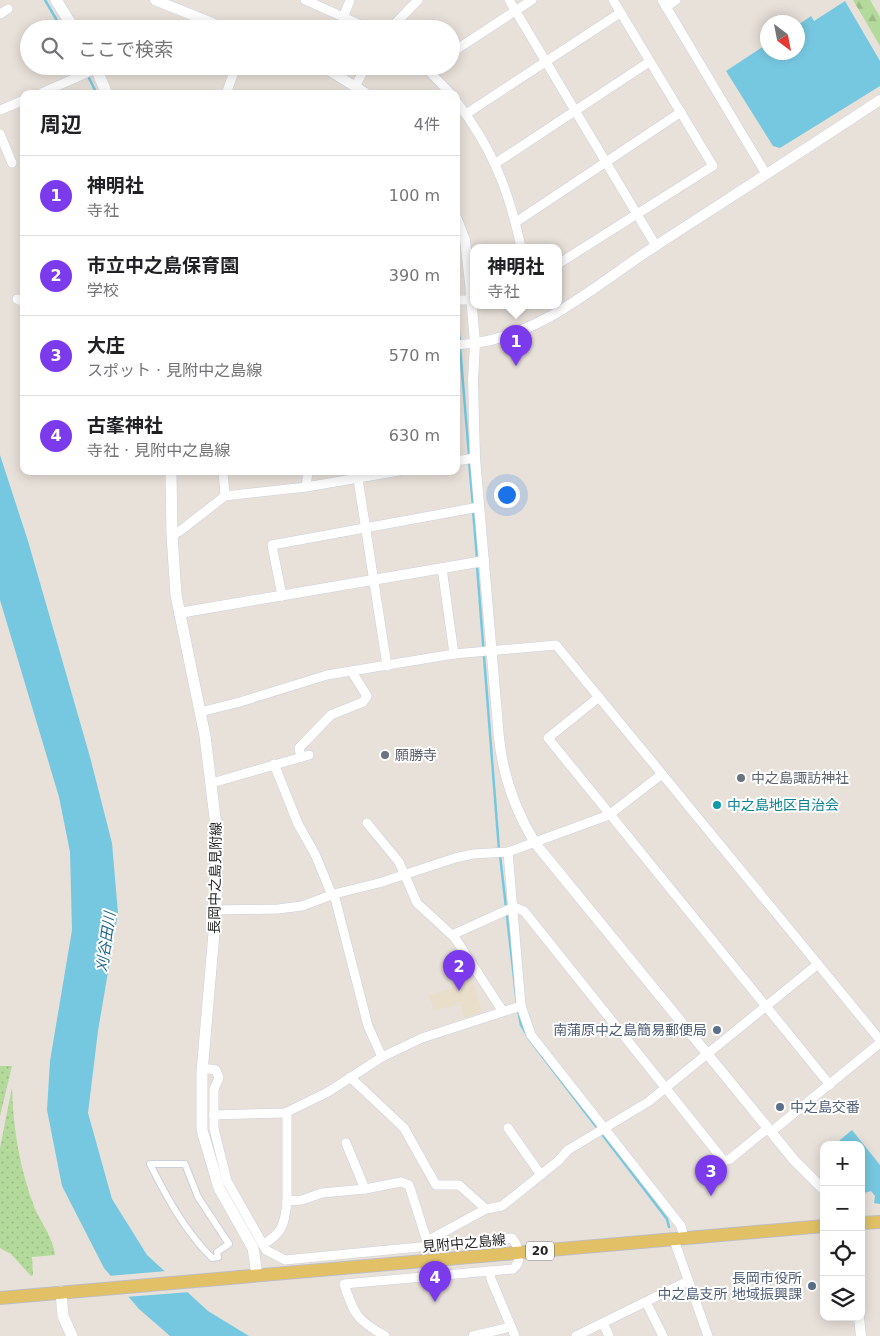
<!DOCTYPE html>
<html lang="ja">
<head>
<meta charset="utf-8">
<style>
	:root { --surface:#fff; --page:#f6f6f6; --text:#202124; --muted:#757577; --line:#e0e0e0; --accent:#7c3aed }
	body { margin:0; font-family:"DejaVu Sans","Noto Sans JP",sans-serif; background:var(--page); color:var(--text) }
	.controls { position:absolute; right:15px; bottom:15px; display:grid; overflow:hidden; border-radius:10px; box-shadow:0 2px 12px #0003 }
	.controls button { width:45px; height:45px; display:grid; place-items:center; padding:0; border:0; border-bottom:1px solid var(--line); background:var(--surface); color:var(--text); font:25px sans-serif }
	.compass { position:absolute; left:760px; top:15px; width:45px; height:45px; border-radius:50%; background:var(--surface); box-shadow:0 2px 12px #0003; rotate:148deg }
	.you { position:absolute; left:506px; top:494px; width:18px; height:18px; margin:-12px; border:4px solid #fff; border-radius:50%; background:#1a73e8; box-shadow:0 0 0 8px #1a73e833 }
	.badge { display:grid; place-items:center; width:32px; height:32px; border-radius:50%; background:var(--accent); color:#fff; font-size:16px; font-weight:700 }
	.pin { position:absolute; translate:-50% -41px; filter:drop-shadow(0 1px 2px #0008) }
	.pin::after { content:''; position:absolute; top:26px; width:18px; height:15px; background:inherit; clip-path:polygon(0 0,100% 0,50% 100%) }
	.popup { position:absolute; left:470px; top:244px; width:92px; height:65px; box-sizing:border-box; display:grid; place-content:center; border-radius:10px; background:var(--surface); filter:drop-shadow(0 1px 4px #0005); font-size:16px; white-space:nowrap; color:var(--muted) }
	.popup b { font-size:19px; color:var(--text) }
	.popup::after { content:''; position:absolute; left:50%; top:100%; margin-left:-10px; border:10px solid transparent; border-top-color:var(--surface) }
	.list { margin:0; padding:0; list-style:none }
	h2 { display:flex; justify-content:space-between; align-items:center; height:65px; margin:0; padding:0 20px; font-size:21px }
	h2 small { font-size:16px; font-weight:400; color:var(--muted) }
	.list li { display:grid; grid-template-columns:32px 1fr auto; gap:15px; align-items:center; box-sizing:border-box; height:80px; padding:0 20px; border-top:1px solid var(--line) }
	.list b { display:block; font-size:19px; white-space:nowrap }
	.list p { margin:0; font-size:16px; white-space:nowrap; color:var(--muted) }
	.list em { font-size:16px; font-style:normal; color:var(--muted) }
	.icon { flex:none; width:28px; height:28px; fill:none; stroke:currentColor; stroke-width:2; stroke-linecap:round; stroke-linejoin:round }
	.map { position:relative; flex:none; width:880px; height:1336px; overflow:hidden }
	.search { position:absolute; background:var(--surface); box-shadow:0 2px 12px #0003; left:20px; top:20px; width:440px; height:55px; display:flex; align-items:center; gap:12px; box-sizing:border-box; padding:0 18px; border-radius:28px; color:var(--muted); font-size:19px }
	.panel { position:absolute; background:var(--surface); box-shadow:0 2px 12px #0003; left:20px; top:90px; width:440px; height:385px; border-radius:10px }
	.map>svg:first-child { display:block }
	.education { fill:#e8deca }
	.grass { fill:url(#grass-dots) }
	.forest { fill:url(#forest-firs) }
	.water { fill:#76c8e0 }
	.pier { fill:#e8e1da }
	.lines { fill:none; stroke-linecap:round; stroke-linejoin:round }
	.stream { stroke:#76c8e0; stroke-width:2.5 }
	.pedestrian-casing { stroke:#ccd0db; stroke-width:8 }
	.minor-casing { stroke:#ccd0db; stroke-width:10 }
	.tertiary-casing { stroke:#ccd0db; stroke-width:11 }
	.secondary-casing { stroke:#ccd0db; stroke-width:12 }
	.primary-casing { stroke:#bebebe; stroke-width:14 }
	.pedestrian { stroke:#fff; stroke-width:6 }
	.minor { stroke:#fff; stroke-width:9 }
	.tertiary { stroke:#fff; stroke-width:10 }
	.secondary { stroke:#fff; stroke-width:11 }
	.primary { stroke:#e1c066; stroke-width:12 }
	.worship-dot { fill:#6b7280; stroke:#fff; stroke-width:2 }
	.culture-dot { fill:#0f9aa8; stroke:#fff; stroke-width:2 }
	.service-dot { fill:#5c6f8a; stroke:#fff; stroke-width:2 }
	.labels { text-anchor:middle; stroke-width:4; stroke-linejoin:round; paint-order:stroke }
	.shield { fill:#fff; stroke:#686868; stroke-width:1 }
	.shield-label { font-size:12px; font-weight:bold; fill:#272727 }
	.worship-label { font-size:14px; fill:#5b616d; stroke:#fff; text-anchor:start }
	.culture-label { font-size:14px; fill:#0d838f; stroke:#fff; text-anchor:start }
	.street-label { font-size:14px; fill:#272727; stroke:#fff }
	.service-label { font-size:14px; fill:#4e5e75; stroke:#fff; text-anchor:end }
	.water-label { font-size:15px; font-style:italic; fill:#1b6587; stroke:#fff }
</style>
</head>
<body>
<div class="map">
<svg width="880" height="1336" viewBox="0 0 880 1336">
	<defs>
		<pattern id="grass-dots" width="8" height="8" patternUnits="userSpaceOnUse" patternTransform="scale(1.25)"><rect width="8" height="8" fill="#b3da9b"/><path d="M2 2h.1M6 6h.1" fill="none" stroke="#9abb86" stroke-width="1.8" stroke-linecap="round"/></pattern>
		<pattern id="forest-firs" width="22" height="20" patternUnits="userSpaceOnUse" patternTransform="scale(1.25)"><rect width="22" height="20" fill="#b3da9b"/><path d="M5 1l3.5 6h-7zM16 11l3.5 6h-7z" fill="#9abb86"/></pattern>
	</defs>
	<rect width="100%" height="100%" fill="#e8e1da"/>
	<path class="education" d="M460,958L462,967H465L468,983L473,982L482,1012L464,1018L460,1001L456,1002L457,1006L434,1010L429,995L455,987L447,962Z"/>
	<g class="grass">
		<path d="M0,1066H12L0,1116Z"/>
		<path d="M12,1087C13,1129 20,1170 35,1209C42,1224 53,1238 55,1255L32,1257L33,1275L31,1276L11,1254L0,1248V1148Z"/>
	</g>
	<path class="forest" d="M853,0H870L880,17V46Z"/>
	<g class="water">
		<path d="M845,1L880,61V86L780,148L773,146L726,71L767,44L768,52H798V25L811,16L814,21Z"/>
		<path d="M0,455L28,541L90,757L112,843L118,913L98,1031L88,1113L112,1199L147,1255L208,1311L249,1336H170L139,1309L104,1268L62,1186L47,1110L50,1061L72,930L70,852L59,797L0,600Z"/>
		<path d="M852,1130L880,1165V1204L874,1203L875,1196L871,1191L861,1194V1145H834Z"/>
	</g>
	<path class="pier" d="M167,1271L190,1292L125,1297L108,1276Z"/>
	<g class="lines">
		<g class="stream">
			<path d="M45,0L62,29"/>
			<path d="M83,66L97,94"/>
			<path d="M201,94H206"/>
			<path d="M456,307V309"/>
			<path d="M456,316L460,341"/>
			<path d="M460,347L469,456"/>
			<path d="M469,462L473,506"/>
			<path d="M473,511L477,558"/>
			<path d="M477,566L499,850"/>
			<path d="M500,855L517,1004"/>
			<path d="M518,1009L521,1025L529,1039L667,1219L669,1227"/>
		</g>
		<defs>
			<path id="pedestrian" d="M150,1164H185L198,1197L229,1244L217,1252L218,1257L212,1258C185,1231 167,1198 150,1164Z"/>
			<g id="minor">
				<path d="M305,0L370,29"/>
				<path d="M509,0L656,246"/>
				<path d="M662,0L766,174"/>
				<path d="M666,7L676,0"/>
				<path d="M0,14L8,9"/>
				<path d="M343,18L350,0"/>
				<path d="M390,29L418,0"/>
				<path d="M451,53L532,0"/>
				<path d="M424,66L451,94"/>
				<path d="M39,94L96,69"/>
				<path d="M226,94L236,66"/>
				<path d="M356,94V85L366,66"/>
				<path d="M456,101C492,147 509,191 521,247"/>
				<path d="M0,110L24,100"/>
				<path d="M466,114L620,13"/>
				<path d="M0,134L12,163"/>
				<path d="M496,163L649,62"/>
				<path d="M516,222L681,112"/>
				<path d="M558,264L713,166L613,0"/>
				<path d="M17,299L24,302"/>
				<path d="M456,300H471"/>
				<path d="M456,345L475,343"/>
				<path d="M456,461L475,458"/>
				<path d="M223,471L225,496"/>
				<path d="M358,479L387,666"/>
				<path d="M306,487L308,471"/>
				<path d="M172,535L180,531L225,496L306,487L399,471"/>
				<path d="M442,568L454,654"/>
				<path d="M282,596L272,545L479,507"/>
				<path d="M599,697L548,738L830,1085"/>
				<path d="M200,712L240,702L327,675L454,654L556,645L662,774"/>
				<path d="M301,757L299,748L331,715L363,702L367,696L352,672"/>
				<path d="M274,764L298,824L315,854L332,895"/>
				<path d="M212,783L309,755"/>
				<path d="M367,823L399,862L417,903L455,938L502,1010"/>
				<path d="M508,852L521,1006L531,1035L681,1226L684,1239"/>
				<path d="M334,894L368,1026L382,1057"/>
				<path d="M216,910L278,909L302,906L334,894L379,883L455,858L473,854L508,852L609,815L662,774L880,1040"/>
				<path d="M452,935L514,907L524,911L724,1161L730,1159L768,1128"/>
				<path d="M202,1068L216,1070L219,1078L214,1089V1129L227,1181L266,1250L285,1260L512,1238C519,1247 523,1261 513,1269L344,1284C354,1315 357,1320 385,1336"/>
				<path d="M350,1077L404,1128L436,1185H459L486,1209"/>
				<path d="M287,1112V1201"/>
				<path d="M213,1115L285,1113L328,1092L382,1057L422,1038L521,1006"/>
				<path d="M508,1128L541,1175"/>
				<path d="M771,1132L880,1043"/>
				<path d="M346,1143L365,1189L401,1182L409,1185L427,1241"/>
				<path d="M674,1240L708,1336"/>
				<path d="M263,1244C283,1234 285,1222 287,1201L302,1200L322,1193L365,1189"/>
				<path d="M427,1247V1241L486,1209L502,1206L558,1161L568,1150L648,1102L818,964"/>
				<path d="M490,1271L491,1279L515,1336"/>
				<path d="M646,1302L663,1336"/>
				<path d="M603,1323L609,1336"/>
				<path d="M473,1336L511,1327"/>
				<path d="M576,1336L688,1281"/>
			</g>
			<g id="tertiary">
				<path d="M155,0L227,29"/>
				<path d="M322,66L367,94"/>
				<path d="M456,217L465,240L470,283L475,343L473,380L475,458L499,738C503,776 515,810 535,843L794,1160L824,1190"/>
				<path d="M475,343C546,333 599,282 657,245C731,197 806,149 880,100"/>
				<path d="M179,613L484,561"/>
				<path d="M859,1317L861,1336"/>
			</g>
			<g id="secondary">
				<path d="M56,0L74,29"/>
				<path d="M95,66L107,94"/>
				<path d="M171,471L172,535L176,595L205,736L217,834L216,910L202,1072V1130L219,1188L253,1248L257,1275"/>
				<path d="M61,1292L63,1316L72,1336"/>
			</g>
			<g id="primary">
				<path d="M861,1223L880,1222"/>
				<path d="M0,1298L824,1226"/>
			</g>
		</defs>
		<use href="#pedestrian" class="pedestrian-casing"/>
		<use href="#minor" class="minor-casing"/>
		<use href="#tertiary" class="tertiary-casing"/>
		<use href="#secondary" class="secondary-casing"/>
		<use href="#primary" class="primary-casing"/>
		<use href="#pedestrian" class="pedestrian"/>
		<use href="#minor" class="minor"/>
		<use href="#tertiary" class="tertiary"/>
		<use href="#secondary" class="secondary"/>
		<use href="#primary" class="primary"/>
	</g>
	<g class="worship-dot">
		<circle cx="385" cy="755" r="5"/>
		<circle cx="741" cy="778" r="5"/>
	</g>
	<circle class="culture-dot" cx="717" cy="805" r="5"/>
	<g class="service-dot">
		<circle cx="717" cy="1030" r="5"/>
		<circle cx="780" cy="1107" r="5"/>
		<circle cx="812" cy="1286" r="5"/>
	</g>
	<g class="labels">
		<rect class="shield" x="526" y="1241.5" width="28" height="19" rx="4"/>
		<g class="shield-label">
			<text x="540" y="1255">20</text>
		</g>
		<g class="worship-label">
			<text x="395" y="760">願勝寺</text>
			<text x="751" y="783">中之島諏訪神社</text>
		</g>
		<g class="culture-label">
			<text x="727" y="810">中之島地区自治会</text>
		</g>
		<g class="street-label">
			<text transform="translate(215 878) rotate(-89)" y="5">長岡中之島見附線</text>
			<text transform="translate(464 1243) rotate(-5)" y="5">見附中之島線</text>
		</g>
		<g class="service-label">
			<text x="707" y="1035">南蒲原中之島簡易郵便局</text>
			<text x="790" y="1112" text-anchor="start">中之島交番</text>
			<text x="802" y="1283">長岡市役所<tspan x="802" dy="16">中之島支所 地域振興課</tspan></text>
		</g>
		<g class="water-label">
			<text transform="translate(106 942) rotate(-82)" y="5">刈谷田川</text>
		</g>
	</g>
</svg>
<div class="controls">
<button>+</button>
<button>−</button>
<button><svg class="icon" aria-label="locate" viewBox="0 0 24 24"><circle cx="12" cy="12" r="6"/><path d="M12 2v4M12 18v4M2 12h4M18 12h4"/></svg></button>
<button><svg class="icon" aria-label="layers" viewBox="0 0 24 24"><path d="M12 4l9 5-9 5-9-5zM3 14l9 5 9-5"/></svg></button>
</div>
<svg class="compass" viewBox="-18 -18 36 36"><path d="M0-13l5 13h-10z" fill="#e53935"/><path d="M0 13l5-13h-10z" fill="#757577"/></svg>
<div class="you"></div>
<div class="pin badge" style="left:516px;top:366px">1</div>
<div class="popup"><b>神明社</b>寺社</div>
<div class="pin badge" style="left:459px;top:991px">2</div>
<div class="pin badge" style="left:711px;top:1196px">3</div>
<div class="pin badge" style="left:435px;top:1302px">4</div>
<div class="search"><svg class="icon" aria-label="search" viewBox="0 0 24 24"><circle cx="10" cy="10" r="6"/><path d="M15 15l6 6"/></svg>ここで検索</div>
<section class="panel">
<h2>周辺<small>4件</small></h2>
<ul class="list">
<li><span class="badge">1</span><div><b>神明社</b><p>寺社</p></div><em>100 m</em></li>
<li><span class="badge">2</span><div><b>市立中之島保育園</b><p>学校</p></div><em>390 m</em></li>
<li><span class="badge">3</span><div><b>大庄</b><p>スポット · 見附中之島線</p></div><em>570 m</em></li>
<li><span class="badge">4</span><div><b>古峯神社</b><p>寺社 · 見附中之島線</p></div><em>630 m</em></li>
</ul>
</section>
</div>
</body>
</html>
